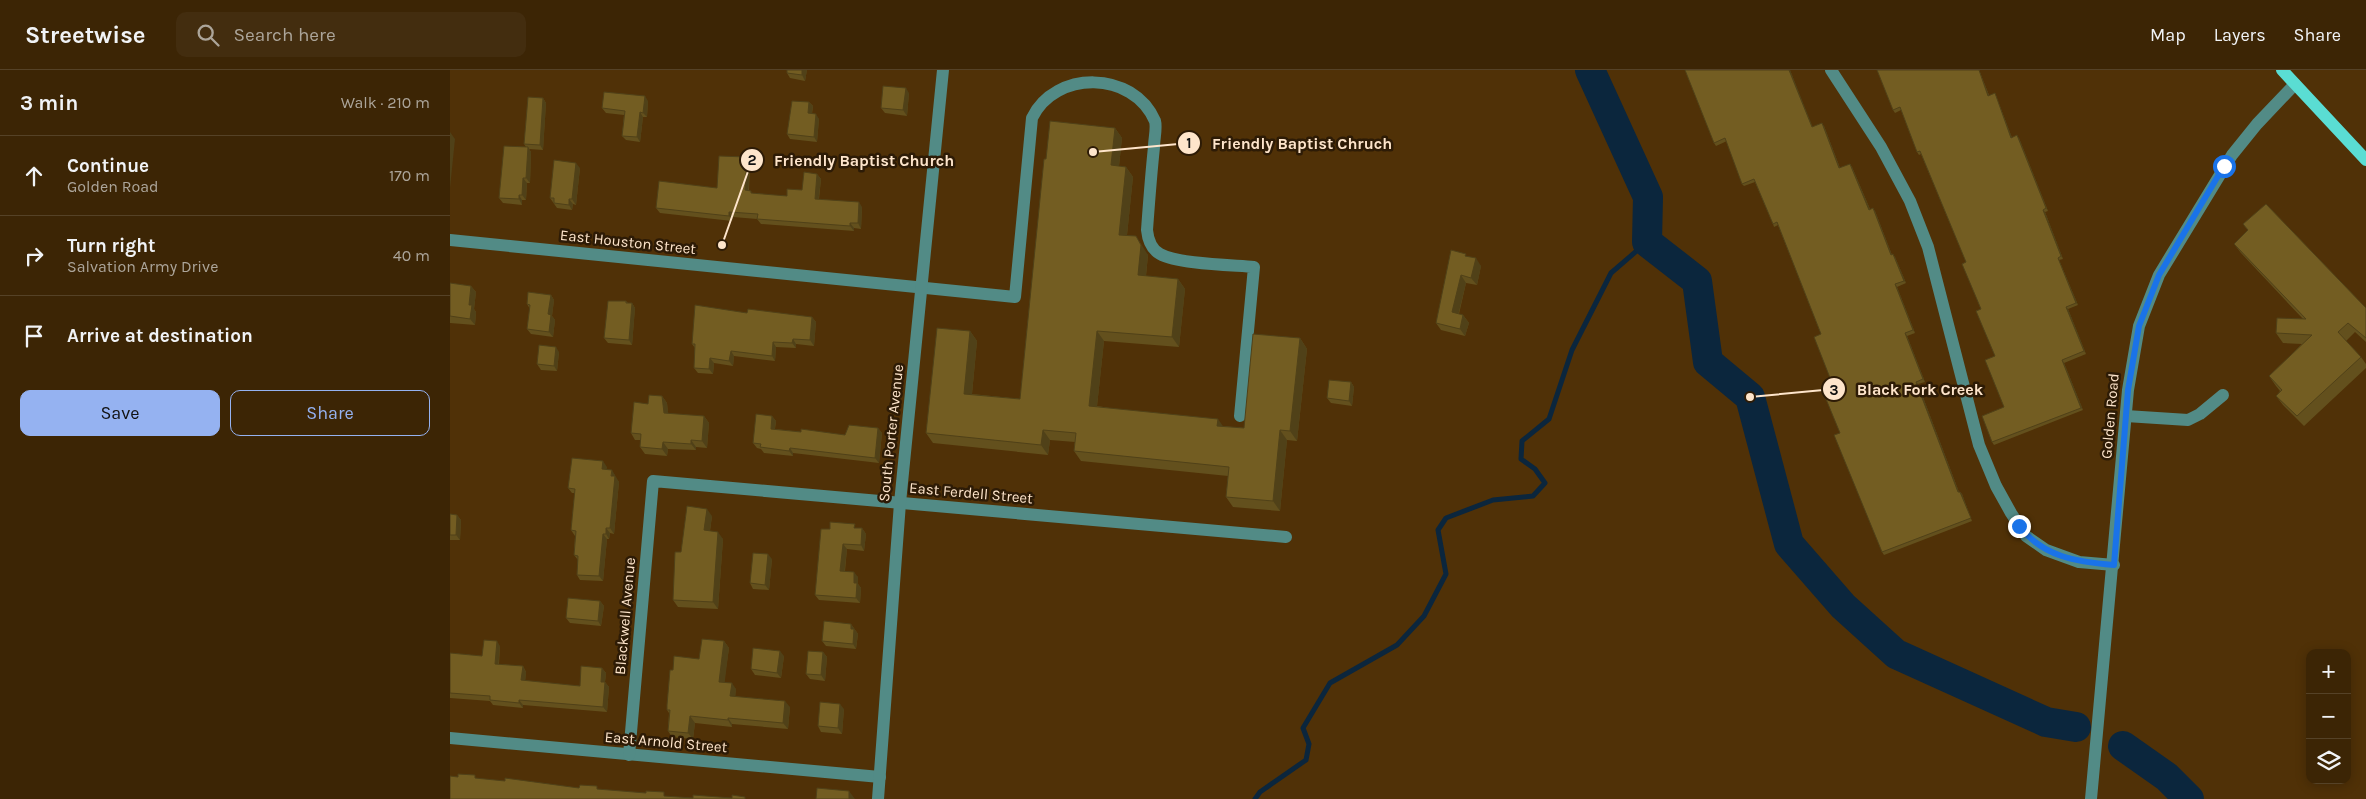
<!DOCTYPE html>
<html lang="en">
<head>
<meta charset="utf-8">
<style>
	:root { --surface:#3c2505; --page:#432d0f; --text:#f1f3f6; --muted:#aca59a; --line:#554227; --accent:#95b2f1 }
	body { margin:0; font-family:Karla,sans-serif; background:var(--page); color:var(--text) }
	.controls { position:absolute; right:15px; bottom:15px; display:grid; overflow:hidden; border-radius:10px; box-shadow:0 2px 12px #0003 }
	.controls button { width:45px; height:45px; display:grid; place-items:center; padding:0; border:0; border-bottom:1px solid var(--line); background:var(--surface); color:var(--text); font:25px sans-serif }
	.stop { position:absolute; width:15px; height:15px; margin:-11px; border:4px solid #1a73e8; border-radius:50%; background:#fff }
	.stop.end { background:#1a73e8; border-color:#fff; box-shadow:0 1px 5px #0008 }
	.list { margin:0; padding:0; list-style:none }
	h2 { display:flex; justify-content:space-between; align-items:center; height:65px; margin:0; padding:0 20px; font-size:21px }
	h2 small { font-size:16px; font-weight:400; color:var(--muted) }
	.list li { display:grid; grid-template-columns:32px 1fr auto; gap:15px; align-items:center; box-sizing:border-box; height:80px; padding:0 20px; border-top:1px solid var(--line) }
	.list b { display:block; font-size:19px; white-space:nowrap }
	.list p { margin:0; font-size:16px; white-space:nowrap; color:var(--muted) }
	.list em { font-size:16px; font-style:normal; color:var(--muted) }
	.actions { display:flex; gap:10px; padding:15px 20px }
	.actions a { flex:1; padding:11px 0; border:1px solid var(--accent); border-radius:10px; text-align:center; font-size:18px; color:var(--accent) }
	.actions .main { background:var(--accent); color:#111 }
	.icon { flex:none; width:28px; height:28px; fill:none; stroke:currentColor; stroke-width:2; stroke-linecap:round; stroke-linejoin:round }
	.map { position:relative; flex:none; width:1916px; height:729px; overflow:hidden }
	header { display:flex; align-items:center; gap:30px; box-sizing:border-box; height:70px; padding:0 25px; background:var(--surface); border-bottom:1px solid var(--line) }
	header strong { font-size:24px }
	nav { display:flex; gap:28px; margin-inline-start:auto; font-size:18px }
	.search { width:350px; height:45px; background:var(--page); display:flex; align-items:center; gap:12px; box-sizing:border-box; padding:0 18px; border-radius:10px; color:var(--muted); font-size:19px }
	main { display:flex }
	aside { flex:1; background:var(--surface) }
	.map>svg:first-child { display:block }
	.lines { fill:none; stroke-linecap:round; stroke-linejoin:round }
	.stream { stroke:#0b263d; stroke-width:5 }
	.river { stroke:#0b263d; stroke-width:30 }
	.minor { stroke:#528b86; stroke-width:12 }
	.major { stroke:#5addd3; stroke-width:12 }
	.wall { fill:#63501d }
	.shaded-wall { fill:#504118 }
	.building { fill:#735d22; stroke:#504118 }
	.route { stroke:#1a73e8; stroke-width:6 }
	.labels { text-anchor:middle; stroke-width:5; stroke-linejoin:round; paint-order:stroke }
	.street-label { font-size:15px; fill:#fee5cb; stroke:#2d1b06 }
	.leader { fill:none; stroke:#fee5cb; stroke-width:2 }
	.callout-dot { fill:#fee5cb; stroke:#2d1b06; stroke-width:2 }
	.mark-label { font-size:15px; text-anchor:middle; font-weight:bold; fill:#111 }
	.callout-label { font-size:16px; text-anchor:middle; font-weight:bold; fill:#fee5cb; stroke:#2d1b06; stroke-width:5; stroke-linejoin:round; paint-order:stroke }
</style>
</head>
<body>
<header>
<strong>Streetwise</strong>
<div class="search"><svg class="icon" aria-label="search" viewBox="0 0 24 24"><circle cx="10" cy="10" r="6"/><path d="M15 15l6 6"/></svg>Search here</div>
<nav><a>Map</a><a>Layers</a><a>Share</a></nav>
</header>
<main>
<aside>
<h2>3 min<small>Walk · 210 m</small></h2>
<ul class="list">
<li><svg class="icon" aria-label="ahead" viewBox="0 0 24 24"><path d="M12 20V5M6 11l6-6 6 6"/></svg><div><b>Continue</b><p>Golden Road</p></div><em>170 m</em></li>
<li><svg class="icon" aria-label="right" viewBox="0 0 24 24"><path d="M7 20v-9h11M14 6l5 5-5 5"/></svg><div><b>Turn right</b><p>Salvation Army Drive</p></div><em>40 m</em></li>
<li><svg class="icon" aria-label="arrive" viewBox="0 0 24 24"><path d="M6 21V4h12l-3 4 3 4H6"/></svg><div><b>Arrive at destination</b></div></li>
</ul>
<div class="actions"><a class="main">Save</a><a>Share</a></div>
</aside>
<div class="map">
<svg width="1916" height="729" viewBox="0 0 1916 729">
	<rect width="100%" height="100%" fill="#503107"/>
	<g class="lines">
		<path class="stream" d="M805,729L810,722L856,690L859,674L853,658L880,613L947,575L974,546L996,504L988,460L996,448L1043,430L1083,426L1095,413L1085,399L1071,389L1072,371L1099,349L1122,280L1161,203L1197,172"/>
		<g class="river">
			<path d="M1140,0L1198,127L1197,172L1247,211L1258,292L1300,327L1339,474L1393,536L1446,584L1596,652L1626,657"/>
			<path d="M1673,676L1717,707L1739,729"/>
		</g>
		<g class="minor">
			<path d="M1381,0L1431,77L1460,131L1478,177L1529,375L1546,416L1561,443L1576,466L1596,480L1629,492L1664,495"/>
			<path d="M0,170L565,227L582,48C605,0 683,0 705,51C707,58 704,69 704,77C701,105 699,133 697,160C698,170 701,179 710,184C728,194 781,195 804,197L790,346"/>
			<path d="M1676,346L1738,350L1750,344L1773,325"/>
			<path d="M0,668L430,707"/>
			<path d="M179,685L203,411L836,467"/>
			<path d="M428,729L450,433L493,0"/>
			<path d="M1641,729L1678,320L1689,256L1709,205L1782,85L1807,54L1845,14"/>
		</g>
		<path class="major" d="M1832,0L1916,90"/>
	</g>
	<g class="wall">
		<path d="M337,0H357L355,11L340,8L337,3Z"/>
		<path d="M1235,0H1340L1362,57L1374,56L1390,98L1400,94L1402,97L1420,139L1425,141L1442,185L1445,187L1456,213L1447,217L1465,263L1457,266L1475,312L1468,314L1509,422H1510L1512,424L1522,451L1434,485L1432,482L1390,363L1382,313L1371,264L1328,155L1324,157L1323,154L1305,112L1294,116L1292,114L1277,71L1266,76L1264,73Z"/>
		<path d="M1427,0H1529L1539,25L1546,26L1562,68H1569L1598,141L1595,142L1613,189L1609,190L1628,235L1618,239L1636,284L1614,293L1633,340L1544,375L1542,372L1554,337L1545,286L1516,192L1471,84L1469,85L1467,82L1451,40L1445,43L1443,40Z"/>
		<path d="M459,23L457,46L435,43L431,38Z"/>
		<path d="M93,28L96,33L93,80L79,79L81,82L80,113H77L76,130H72V135L53,133L49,128L76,77L74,74Z"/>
		<path d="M198,31L197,47H193L190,72L176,70L172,66L174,45L156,43L152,38Z"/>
		<path d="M359,32L363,36L362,44L369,49L367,72L340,69L337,64Z"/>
		<path d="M665,58L672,68L669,96L676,97L683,107L677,165L698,185L696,206L728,209L735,219L729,277L654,271L647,336L773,356L794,358L850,268L857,279L847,371L837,370L830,441L783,437L776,427L778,406L631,391L624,381L625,372L600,370L598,385L483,373L476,363L520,261L527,271L522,324L570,329L596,89Z"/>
		<path d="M300,92L299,121L303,124L337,126L352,120L367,104L371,109L369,129L412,137L411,159L404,158V161L311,154L307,149L283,147L282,151L210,143L206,138L267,118Z"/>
		<path d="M130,98L126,135L123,134L122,140L107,138L100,128Z"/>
		<path d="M1793,154L1916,238V272L1905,262L1896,271L1911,287L1916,294V298L1854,356L1833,335L1826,326L1830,321L1826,316L1819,306L1852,274L1833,273L1826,263L1853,249L1791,183L1784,174L1798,160Z"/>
		<path d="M1017,186L1031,196L1027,215L1016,213L1009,244L1013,245L1019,253L1015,266L991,260L986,253Z"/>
		<path d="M0,213L21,216L26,222L24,239L26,242L25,255L0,253Z"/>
		<path d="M101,225L104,230L102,246L105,250L103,267L81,264L77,259L80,239L77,234Z"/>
		<path d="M176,231L178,233H182L185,238L182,275L158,273L154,268Z"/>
		<path d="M297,243L362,247L366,252L364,276L346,274V278L326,277L325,291L284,286L283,296L264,293L263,304L248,303L244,298L245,278L242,274Z"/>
		<path d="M109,282L107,301L91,300L87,294Z"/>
		<path d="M901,312L904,317L902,336L881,333L877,328Z"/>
		<path d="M212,326L217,333L218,344L254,346L259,353L257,378L246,377V380L218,379L217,386L195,384L190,377L191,370H185L181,363L198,334Z"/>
		<path d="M322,346L326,351L325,359L351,362L395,365L428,358L432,363L429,393L343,383V386L314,383L311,379L307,378L303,373Z"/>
		<path d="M157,397L156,399L165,405V407L169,412L164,464L160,463L159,469H157L153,511L130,510L127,505L128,490L124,485L125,466L121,460L125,423H122L118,418Z"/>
		<path d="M0,444L7,445L11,450L10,470H0Z"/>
		<path d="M262,446L260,461L273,469L268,539L228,537L223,530L231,482Z"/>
		<path d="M407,458H412L416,464L414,481L397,479L395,501L408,507V514L411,518L410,533L369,530L365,525L380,459Z"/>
		<path d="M322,489L319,520L303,519L300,513Z"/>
		<path d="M150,531L154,536L151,556L120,553L116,548Z"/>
		<path d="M401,554L408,564L406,579L376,576L372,571Z"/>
		<path d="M274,571L279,578L274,612L286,619L285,626L340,637L338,659L282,654V657L245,653L243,669L222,667L218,661L219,643L217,640L223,600L249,589Z"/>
		<path d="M50,576L49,594L73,596L76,602L75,611L130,616L152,598L156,603L155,612L159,617L157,642L73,635V638L43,635L40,631L0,628V583L32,586Z"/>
		<path d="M373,582L377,587L375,611L360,609L356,604Z"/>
		<path d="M334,586L331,608L305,605L301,599Z"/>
		<path d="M394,639L392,664L371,662L368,656Z"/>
	</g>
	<g class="shaded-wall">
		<path d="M352,0H357L355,11L352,5Z"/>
		<path d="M1339,0H1340L1364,60L1362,57Z"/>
		<path d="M1529,0L1540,28L1538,26Z"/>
		<path d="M456,18L459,23L457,46L453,40Z"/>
		<path d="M1545,23L1546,26L1563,70L1561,68Z"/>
		<path d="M195,26L198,31L197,47L193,43Z"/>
		<path d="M93,28L96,33L93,80L90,75Z"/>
		<path d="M359,32L363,36L361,48L358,43Z"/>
		<path d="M190,42L193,47L190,72L187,67Z"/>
		<path d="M366,44L369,49L367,72L364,67Z"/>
		<path d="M1372,53L1374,56L1391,101L1389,98Z"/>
		<path d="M665,58L672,68L668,105L661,95Z"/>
		<path d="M0,62L5,69L0,118Z"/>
		<path d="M1567,65L1569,68L1598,141L1596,138Z"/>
		<path d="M78,77L81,82L80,113L76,108Z"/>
		<path d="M297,87L300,92L298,125L295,120Z"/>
		<path d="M126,93L130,98L126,135L122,129Z"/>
		<path d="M1400,94L1402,97L1421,142L1419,140Z"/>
		<path d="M676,97L683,107L676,175L669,165Z"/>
		<path d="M367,104L371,109L368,134L365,129Z"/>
		<path d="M73,108L77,113L76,130L72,125Z"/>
		<path d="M69,125L72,130V135L69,129Z"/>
		<path d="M119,129L123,134L122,140L119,135Z"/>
		<path d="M409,132L412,137L411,159L408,153Z"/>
		<path d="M1423,138L1425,141L1443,188L1441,185Z"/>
		<path d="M1593,140L1595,142L1613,189L1611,186Z"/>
		<path d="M279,142L283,147L282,151L279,146Z"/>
		<path d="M400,153L404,158V161L400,156Z"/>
		<path d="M686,166L698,185L695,215L688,205Z"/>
		<path d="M1443,184L1445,187L1456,213L1454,211Z"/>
		<path d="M1026,188L1031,196L1027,215L1021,208Z"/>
		<path d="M1608,188L1609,190L1628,235L1626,233Z"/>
		<path d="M1011,205L1016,213L1007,250L1002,242Z"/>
		<path d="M728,209L735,219L729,277L722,267Z"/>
		<path d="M1445,214L1447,217L1465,263L1463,260Z"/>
		<path d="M21,216L26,222L24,239L26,242L25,255L20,249L19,235Z"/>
		<path d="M101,225L104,230L102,246L105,250L103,267L99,262L98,244Z"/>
		<path d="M182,233L185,238L182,275L179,270Z"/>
		<path d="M1616,237L1618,239L1636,284L1634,281Z"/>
		<path d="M1013,245L1019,253L1015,266L1010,259Z"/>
		<path d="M362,247L366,252L364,276L360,270Z"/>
		<path d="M520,261L527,271L521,334L514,324Z"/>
		<path d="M647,261L654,271L646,346L639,336Z"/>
		<path d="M1455,263L1457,266L1475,312L1473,309Z"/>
		<path d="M850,268L857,279L847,371L840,361Z"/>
		<path d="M343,269L346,274V278L342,273Z"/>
		<path d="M323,272L326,277L325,291L322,286Z"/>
		<path d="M106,277L109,282L107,301L104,296Z"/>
		<path d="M281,281L284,286L283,296L279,291Z"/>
		<path d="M260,288L264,293L263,304L259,299Z"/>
		<path d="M1612,290L1614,293L1633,340L1631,338Z"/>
		<path d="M901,312L904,317L902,336L899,331Z"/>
		<path d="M1466,312L1468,314L1510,425L1508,422Z"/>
		<path d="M212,326L217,333L219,350L214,343Z"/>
		<path d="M254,346L259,353L257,378L252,371Z"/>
		<path d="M322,346L326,351L324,364L321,359Z"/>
		<path d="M768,349L775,359L767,356Z"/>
		<path d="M428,358L432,363L429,393L425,388Z"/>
		<path d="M593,360L600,370L598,385L591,375Z"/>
		<path d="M830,360L837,370L830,441L823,431Z"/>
		<path d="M241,370L246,377V380L241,374Z"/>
		<path d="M213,372L218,379L217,386L212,379Z"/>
		<path d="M340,378L343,383V386L339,381Z"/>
		<path d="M153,391L157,397L156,404L152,399Z"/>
		<path d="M162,400L169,412L164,464L160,458Z"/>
		<path d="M1510,422L1512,424L1522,451L1521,448Z"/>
		<path d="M257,439L262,446L259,467L254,460Z"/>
		<path d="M7,445L11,450L10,470L6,465Z"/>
		<path d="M156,458L160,463L159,469L156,464Z"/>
		<path d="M412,458L416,464L414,481L411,475Z"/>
		<path d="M268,462L273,469L268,539L263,532Z"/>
		<path d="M153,464L157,469L153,511L149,506Z"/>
		<path d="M393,474L397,479L394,506L390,501Z"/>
		<path d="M318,484L322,489L319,520L315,515Z"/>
		<path d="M404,502L408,507V514L411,518L410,533L406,528L404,513Z"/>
		<path d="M150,531L154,536L151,556L148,551Z"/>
		<path d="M401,554L408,564L406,579L403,574L401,559Z"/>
		<path d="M47,571L50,576L48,599L45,594Z"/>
		<path d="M274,571L279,578L274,618L269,612Z"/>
		<path d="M330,581L334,586L331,608L327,603Z"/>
		<path d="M373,582L377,587L375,611L371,605Z"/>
		<path d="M73,596L76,602L75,615L71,610Z"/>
		<path d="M152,598L156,603L155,612L159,617L157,642L153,637L151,612Z"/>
		<path d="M282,613L286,619L285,632L280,626Z"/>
		<path d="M69,630L73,635V638L69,633Z"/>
		<path d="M335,631L340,637L338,659L333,653Z"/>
		<path d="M390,634L394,639L392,664L388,658Z"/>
		<path d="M240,646L245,653L243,669L238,663Z"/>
		<path d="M278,648L282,654V657L278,650Z"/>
		<path d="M399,721L405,729H399Z"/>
	</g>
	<g class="building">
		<path d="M337,0H352V5L337,3Z"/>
		<path d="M1235,0H1339L1362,57L1372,53L1389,98L1400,94L1419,140L1423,138L1441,185L1443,184L1454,211L1445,214L1463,260L1455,263L1473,309L1466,312L1508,422H1510L1521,448L1432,482L1384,365L1390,363L1371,317L1382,313L1364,267L1371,264L1327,152L1323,154L1304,109L1292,114L1275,68L1264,73Z"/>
		<path d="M1427,0H1529L1538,26L1545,23L1561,68L1567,65L1596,138L1593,140L1611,186L1608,188L1626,233L1616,237L1634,281L1612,290L1631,338L1542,372L1532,346L1554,337L1535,290L1545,286L1526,241L1531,239L1512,194L1516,192L1470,81L1467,82L1450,37L1443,40Z"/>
		<path d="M433,16L456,18L453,40L431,38Z"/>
		<path d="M154,22L195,26L193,43L190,42L187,67L172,66L175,41L152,38Z"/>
		<path d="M78,27L93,28L90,75L74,74Z"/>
		<path d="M342,31L359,32L358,43L366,44L364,67L337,64Z"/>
		<path d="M600,51L665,58L661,95L676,97L669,165L686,166L691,175L688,205L728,209L722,267L647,261L639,336L768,349L767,356L794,358L803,264L850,268L840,361L830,360L823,431L776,427L779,397L624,381L626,363L593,360L591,375L476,363L487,258L520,261L514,324L570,329L594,89H596Z"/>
		<path d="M54,76L78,77L76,108H73L72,125H69V129L49,128Z"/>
		<path d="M269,86L297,87L295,120L301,121V123L337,126V119L352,120L354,102L367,104L365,129L409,132L408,153H400V156L307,149L308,144L279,142V146L206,138L209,111L267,118Z"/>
		<path d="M104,90L126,93L122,129H119V135L104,133V128H100Z"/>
		<path d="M1816,134L1916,238V268L1898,253L1888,262L1911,287L1847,346L1826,326L1832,320L1819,306L1862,265L1826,263L1827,248L1856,249L1784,174L1798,160L1793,154Z"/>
		<path d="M1001,180L1016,184L1015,186L1026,188L1021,208L1011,205L1002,242L1013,245L1010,259L986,253Z"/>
		<path d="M0,213L21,216L19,235H22L20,249L0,246Z"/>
		<path d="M78,222L101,225L98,244L101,245L99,262L77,259L80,235L77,234Z"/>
		<path d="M158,231H176V233H182L179,270L154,268Z"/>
		<path d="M245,235L297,243L298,239L362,247L360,270L343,269L342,273L323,272L322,286L281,281L279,291L260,288L259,299L244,298L245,274H242Z"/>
		<path d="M89,275L106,277L104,296L87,294Z"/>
		<path d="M879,310L901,312L899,331L877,328Z"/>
		<path d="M199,325L212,326L214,343L254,346L252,371L241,370V374L213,372L212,379L190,377L191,364L181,363L184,332L198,334Z"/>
		<path d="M306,344L322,346L321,359L351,362V359L395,365L399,355L428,358L425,388L340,378L339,381L310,377L311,374L303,373Z"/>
		<path d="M122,388L153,391L152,399L162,400L161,406H165L160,458H156V464H153L149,506L127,505L128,486L124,485L126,461L121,460L125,419L118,418Z"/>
		<path d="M237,436L257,439L254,460L268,462L263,532L223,530L225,482H231Z"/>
		<path d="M0,444L7,445L6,465H0Z"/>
		<path d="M380,452L405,454L404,458H412L411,475L393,474L390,501L404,502V513H407L406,528L365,525L371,459H380Z"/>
		<path d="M303,483L318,484L315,515L300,513Z"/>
		<path d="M118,528L150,531L148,551L116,548Z"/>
		<path d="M374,551L401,554V559H404L403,574L372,571Z"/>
		<path d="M252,569L274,571L269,612L282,613L280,626L335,631L333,653L278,648V650L240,646L238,663L218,661L220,640H217V635L220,600H223L224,586L249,589Z"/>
		<path d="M34,570L47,571L45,594L73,596L71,610L130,616L131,596L152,598L151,612H155L153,637L69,630V633L40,630V626L0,623V583L32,586Z"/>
		<path d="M303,578L330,581L327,603L301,599Z"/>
		<path d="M358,581L373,582L371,605L356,604Z"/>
		<path d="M370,632L390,634L388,658L368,656Z"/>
		<path d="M8,704L25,705V708L55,711V708L129,718L130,715L147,716V719L196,723V721L214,722V726L243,728V725L282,728V725L295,727V729H0V706L8,707Z"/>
		<path d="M367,718L399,721V729H366Z"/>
	</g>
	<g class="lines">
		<path class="route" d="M1569,456C1593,487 1627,492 1664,495L1678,320L1689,256L1709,205L1774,96"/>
	</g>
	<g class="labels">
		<g class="street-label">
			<text transform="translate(178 172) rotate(6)" y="5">East Houston Street</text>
			<text transform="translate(1660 346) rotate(-85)" y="5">Golden Road</text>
			<text transform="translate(441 363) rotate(-84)" y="5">South Porter Avenue</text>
			<text transform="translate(521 423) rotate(5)" y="5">East Ferdell Street</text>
			<text transform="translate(175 546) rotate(-85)" y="5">Blackwell Avenue</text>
			<text transform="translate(216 672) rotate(5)" y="5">East Arnold Street</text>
		</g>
	</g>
	<path class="leader" d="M643 82L739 73M272 175L302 90M1300 327L1384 319"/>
	<g class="callout-dot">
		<circle cx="643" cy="82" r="5"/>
		<circle cx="272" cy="175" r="5"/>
		<circle cx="1300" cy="327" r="5"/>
		<circle cx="739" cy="73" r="12"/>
		<circle cx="302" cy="90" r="12"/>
		<circle cx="1384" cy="319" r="12"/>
	</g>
	<g class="mark-label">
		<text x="739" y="78">1</text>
		<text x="302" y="95">2</text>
		<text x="1384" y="325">3</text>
	</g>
	<g class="callout-label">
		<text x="852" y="79">Friendly Baptist Chruch</text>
		<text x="414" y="96">Friendly Baptist Church</text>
		<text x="1470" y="325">Black Fork Creek</text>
	</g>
</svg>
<div class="controls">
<button>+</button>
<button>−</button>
<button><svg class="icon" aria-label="layers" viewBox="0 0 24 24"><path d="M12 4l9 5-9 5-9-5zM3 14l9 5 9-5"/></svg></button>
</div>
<div class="stop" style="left:1774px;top:96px"></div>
<div class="stop end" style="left:1569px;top:456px"></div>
</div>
</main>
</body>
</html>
